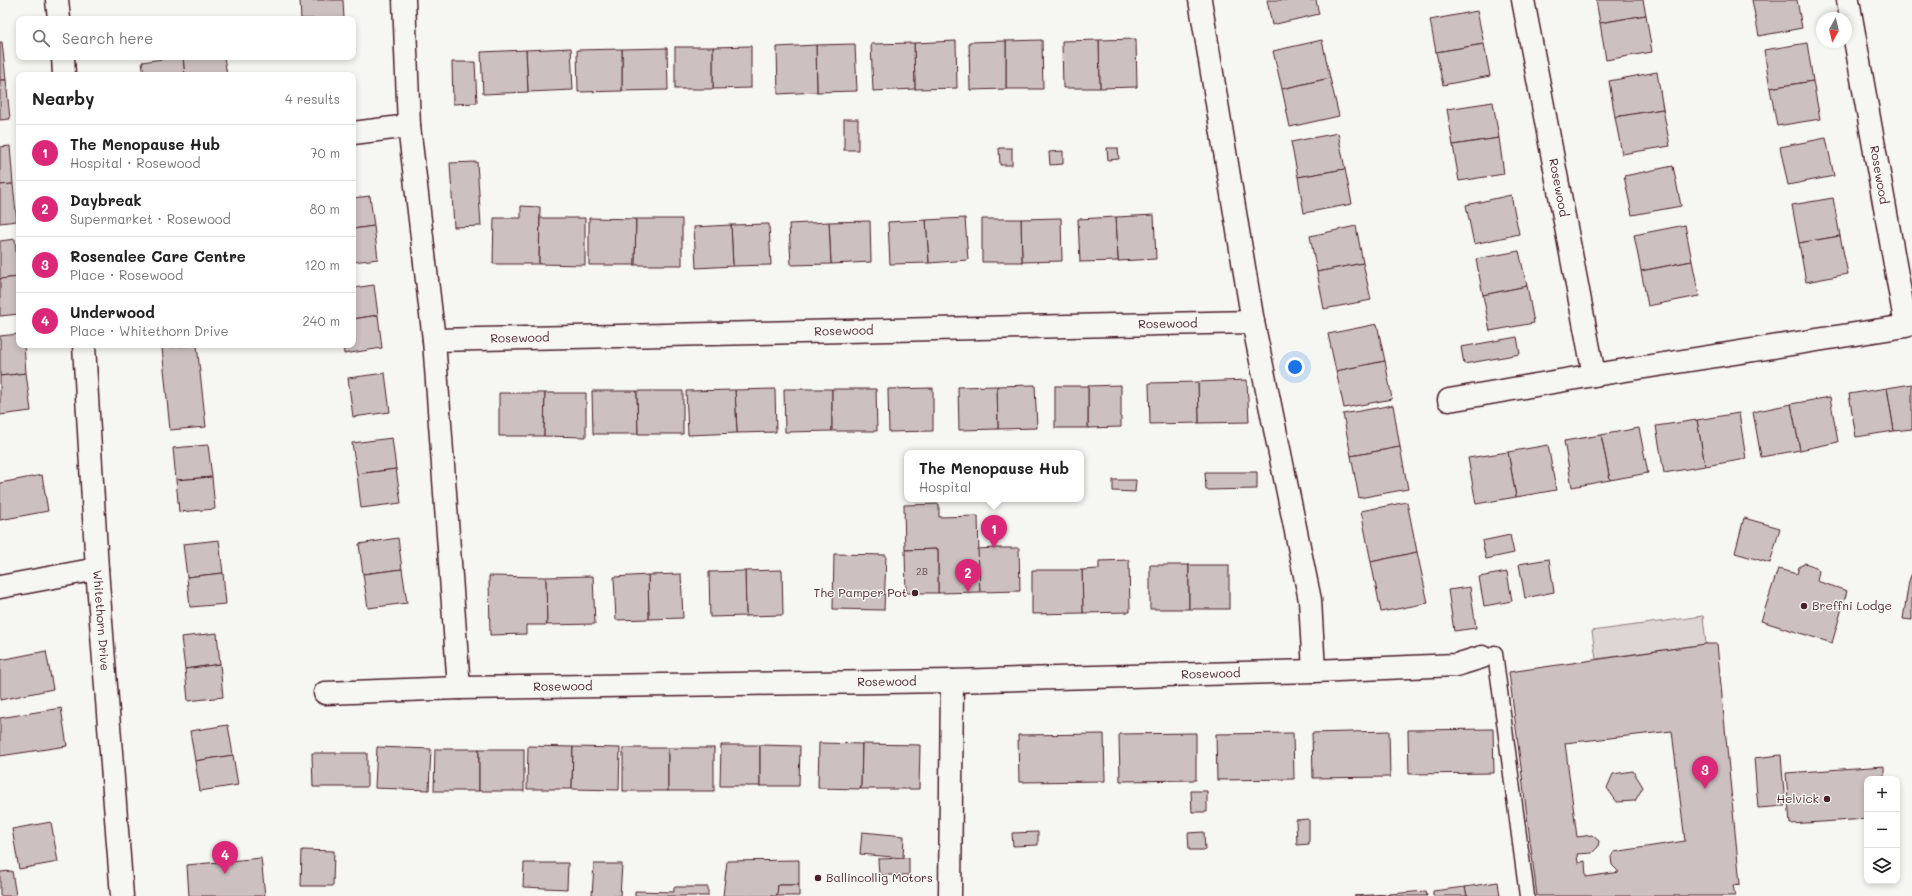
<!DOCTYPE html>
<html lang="en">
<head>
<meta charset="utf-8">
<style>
	:root { --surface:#fff; --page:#f6f6f6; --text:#222; --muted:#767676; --line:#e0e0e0; --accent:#db2777 }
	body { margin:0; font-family:Mali,sans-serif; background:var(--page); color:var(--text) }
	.controls { position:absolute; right:12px; bottom:12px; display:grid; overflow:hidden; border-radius:8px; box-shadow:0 2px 6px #0003 }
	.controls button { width:36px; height:36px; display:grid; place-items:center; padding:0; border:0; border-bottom:1px solid var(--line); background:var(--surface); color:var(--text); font:20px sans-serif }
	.compass { position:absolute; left:1816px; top:12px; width:36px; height:36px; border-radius:50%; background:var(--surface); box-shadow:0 2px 6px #0003; rotate:188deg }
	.you { position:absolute; left:1295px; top:367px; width:14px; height:14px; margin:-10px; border:3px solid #fff; border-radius:50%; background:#1a73e8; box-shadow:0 0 0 6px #1a73e833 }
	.badge { display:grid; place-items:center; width:26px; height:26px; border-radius:50%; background:var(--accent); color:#fff; font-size:13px; font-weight:700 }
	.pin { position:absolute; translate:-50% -33px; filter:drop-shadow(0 1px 2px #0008) }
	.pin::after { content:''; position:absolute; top:21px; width:14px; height:12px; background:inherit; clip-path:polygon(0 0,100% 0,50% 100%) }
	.popup { position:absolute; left:904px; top:450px; width:180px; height:52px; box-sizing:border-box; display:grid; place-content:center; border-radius:8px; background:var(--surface); filter:drop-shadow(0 1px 3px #0005); font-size:13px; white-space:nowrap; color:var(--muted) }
	.popup b { font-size:15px; color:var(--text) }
	.popup::after { content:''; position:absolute; left:50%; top:100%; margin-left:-8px; border:8px solid transparent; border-top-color:var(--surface) }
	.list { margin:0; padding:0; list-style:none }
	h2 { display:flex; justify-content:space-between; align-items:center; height:52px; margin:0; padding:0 16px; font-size:17px }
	h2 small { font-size:13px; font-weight:400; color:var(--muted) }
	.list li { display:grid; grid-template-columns:26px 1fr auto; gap:12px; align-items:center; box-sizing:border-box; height:56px; padding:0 16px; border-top:1px solid var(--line) }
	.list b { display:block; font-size:15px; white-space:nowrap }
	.list p { margin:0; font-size:13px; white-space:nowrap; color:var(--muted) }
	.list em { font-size:13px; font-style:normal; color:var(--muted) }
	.icon { flex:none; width:22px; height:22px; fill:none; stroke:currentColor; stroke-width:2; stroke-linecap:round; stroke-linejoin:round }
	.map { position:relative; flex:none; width:1912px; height:896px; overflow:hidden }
	.search { position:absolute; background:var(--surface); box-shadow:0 2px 6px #0003; left:16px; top:16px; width:340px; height:44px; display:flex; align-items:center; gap:10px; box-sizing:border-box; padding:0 14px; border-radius:8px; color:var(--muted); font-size:15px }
	.panel { position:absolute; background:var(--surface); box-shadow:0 2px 6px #0003; left:16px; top:72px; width:340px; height:276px; border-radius:8px }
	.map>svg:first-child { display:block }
	.green { fill:#ddd6d5; stroke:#947a80 }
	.building { fill:#ccc1c0; stroke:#4a1f2b; fill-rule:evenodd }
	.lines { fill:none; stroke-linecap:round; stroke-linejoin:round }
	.lane-casing { stroke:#4a1f2b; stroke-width:17 }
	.street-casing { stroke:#4a1f2b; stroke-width:25 }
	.lane { stroke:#f6f6f2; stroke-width:14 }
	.street { stroke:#f6f6f2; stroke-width:22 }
	.poi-dot { fill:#4a1f2b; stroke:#f6f6f2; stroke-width:1.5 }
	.labels { text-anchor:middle; stroke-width:3; stroke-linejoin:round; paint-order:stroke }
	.number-label { font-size:10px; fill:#6a4850 }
	.street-label { font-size:12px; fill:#4a1f2b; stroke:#f6f6f2 }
	.poi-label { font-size:12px; fill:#4a1f2b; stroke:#f6f6f2; text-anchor:end }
</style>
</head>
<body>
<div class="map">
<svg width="1912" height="896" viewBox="0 0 1912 896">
	<rect width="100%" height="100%" fill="#f6f6f2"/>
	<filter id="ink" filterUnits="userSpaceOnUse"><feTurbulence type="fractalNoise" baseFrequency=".025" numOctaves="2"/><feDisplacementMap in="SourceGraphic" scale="8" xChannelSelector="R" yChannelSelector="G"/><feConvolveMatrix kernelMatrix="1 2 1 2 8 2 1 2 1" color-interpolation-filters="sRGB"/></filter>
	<g filter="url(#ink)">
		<path class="green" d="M1703,616L1706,644L1596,659L1592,631Z"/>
		<g class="building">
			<path d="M300,0H343L344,19H301Z"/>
			<path d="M1267,0H1316L1319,14L1272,25Z"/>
			<path d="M1596,0H1643L1646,15L1600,23Z"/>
			<path d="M1752,0H1797L1802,28L1759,36Z"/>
			<path d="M1477,11L1484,44L1436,52L1430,20Z"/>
			<path d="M1646,15L1652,52L1606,60L1600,23Z"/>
			<path d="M1136,39L1137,87L1100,88L1099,40Z"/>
			<path d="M1042,40L1043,89H1006V41Z"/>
			<path d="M1099,40L1100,88H1063L1062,41Z"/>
			<path d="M1322,40L1330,78L1282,89L1273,51Z"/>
			<path d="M956,41L957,88L915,89L914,43Z"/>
			<path d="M1006,41V89L970,90L969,42Z"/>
			<path d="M0,42H2L6,80H0Z"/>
			<path d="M914,43L915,89L873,91L871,44Z"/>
			<path d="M1807,43L1813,81L1770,88L1764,50Z"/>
			<path d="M855,44L857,91L817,92L816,45Z"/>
			<path d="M1484,44L1490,76L1443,85L1436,52Z"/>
			<path d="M816,45L817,92L778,94L777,47Z"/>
			<path d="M751,46V88L713,89V47Z"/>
			<rect x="675" y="47" width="38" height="42"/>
			<path d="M571,48L573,90L528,92L526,50Z"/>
			<path d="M667,48L668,90L622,91V49Z"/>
			<path d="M622,49V91L578,92L577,50Z"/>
			<path d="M526,50L528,92L483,94L481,52Z"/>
			<path d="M176,57H183L185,75H144L142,62Z"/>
			<path d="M183,57H224L227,75H185Z"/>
			<path d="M452,62H475L477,103L453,104Z"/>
			<path d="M1657,72L1663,109L1615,117L1609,81Z"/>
			<path d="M1330,78L1339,116L1290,127L1282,89Z"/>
			<path d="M0,80H6L10,119L0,120Z"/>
			<path d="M1813,81L1820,119L1777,126L1770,88Z"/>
			<path d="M1493,102L1499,138L1453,145L1447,109Z"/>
			<path d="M1663,109L1670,146L1622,154L1615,117Z"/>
			<rect x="844" y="119" width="14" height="31"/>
			<path d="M1338,133L1345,169L1298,177L1291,142Z"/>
			<path d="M1499,138L1504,174L1459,181L1453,145Z"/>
			<path d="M1826,138L1834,176L1788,185L1780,147Z"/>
			<path d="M10,146L13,184L0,185V147Z"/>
			<path d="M999,148H1012V165H1000Z"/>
			<path d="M1107,148H1118L1119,159L1108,160Z"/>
			<path d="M1063,151V164L1050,165L1049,152Z"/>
			<path d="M477,162L481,226L454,227L450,163Z"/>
			<path d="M1673,166L1681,206L1632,215L1624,176Z"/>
			<path d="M1345,169L1352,204L1304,213L1298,177Z"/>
			<path d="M13,184L17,221L0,223V185Z"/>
			<path d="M1511,195L1519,234L1474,244L1466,205Z"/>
			<path d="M370,196L374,226L353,229V198Z"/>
			<path d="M1833,198L1840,236L1799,243L1792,205Z"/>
			<path d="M521,206L540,207L539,264H493L494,218H521Z"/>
			<path d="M1154,215L1156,259L1118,261L1116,217Z"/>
			<path d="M1116,217L1118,261L1080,262L1078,219Z"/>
			<path d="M540,218H585V265L539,264Z"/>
			<path d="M589,218L636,219L635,265H589Z"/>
			<path d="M965,218L968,260L929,263L926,220Z"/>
			<path d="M1061,218L1062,261L1022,262L1021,219Z"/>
			<path d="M636,219H682V265H635Z"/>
			<path d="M982,219H1021L1022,262H982Z"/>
			<path d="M926,220L929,263L890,264L888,222Z"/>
			<path d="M870,221L871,262L831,264L829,222Z"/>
			<path d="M829,222L831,264L791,265L789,224Z"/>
			<path d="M769,224L771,265L733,266L731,225Z"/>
			<path d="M731,225L733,266L696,268L694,227Z"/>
			<path d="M1685,225L1692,261L1641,271L1634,235Z"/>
			<path d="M374,226L378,259L353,262V229Z"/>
			<path d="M1356,226L1363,263L1317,272L1310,236Z"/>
			<path d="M1840,236L1848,274L1806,282L1799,243Z"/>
			<path d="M15,239L18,277L0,279V241Z"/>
			<path d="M1519,251L1527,286L1483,295L1476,259Z"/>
			<path d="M1692,261L1699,296L1648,306L1641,271Z"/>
			<path d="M1363,263L1371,300L1324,309L1317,272Z"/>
			<path d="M18,277L19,314L0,316V279Z"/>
			<path d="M374,285L378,315L353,319V288Z"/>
			<path d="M1527,286L1534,323L1490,331L1483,295Z"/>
			<path d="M378,315L382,348L344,354L343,345H353V319Z"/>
			<path d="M1377,324L1385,361L1336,371L1328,334Z"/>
			<path d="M19,334V345H24L26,373L0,376V336Z"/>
			<path d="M1517,337L1520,354L1464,364L1461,347Z"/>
			<path d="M197,345L206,427L170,430L162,348Z"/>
			<path d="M1385,361L1392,399L1344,408L1336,371Z"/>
			<path d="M26,373L31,411L0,415V376Z"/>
			<path d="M385,373L390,412L353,417L348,378Z"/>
			<path d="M1247,380L1249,422L1199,423L1198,382Z"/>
			<path d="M1198,382L1199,423L1150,424L1149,383Z"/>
			<path d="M1912,384V429L1894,431L1887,388Z"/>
			<path d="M1035,385L1037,428L998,429L997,386Z"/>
			<path d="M1121,385V427L1088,428V386Z"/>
			<path d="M997,386L998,429L959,430L958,387Z"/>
			<rect x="1055" y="386" width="33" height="42"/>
			<path d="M933,388V431L889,432L888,389Z"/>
			<path d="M1887,388L1894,431L1856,437L1849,394Z"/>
			<path d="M775,389L776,432L737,433L735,390Z"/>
			<path d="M784,389H832V431L785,432Z"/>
			<path d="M832,389H876L877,431H832Z"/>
			<path d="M735,390L737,433L688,435L686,391Z"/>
			<path d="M592,391H637L638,434H593Z"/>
			<path d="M637,391H683V434H638Z"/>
			<path d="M499,393H545L544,436H499Z"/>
			<path d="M545,393H586V437L544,436Z"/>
			<path d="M1830,397L1838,442L1800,450L1791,404Z"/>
			<path d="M1791,404L1800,450L1761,457L1753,412Z"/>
			<path d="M1393,405L1400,447L1351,456L1343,414Z"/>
			<path d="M1739,413L1746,459L1705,466L1697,420Z"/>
			<path d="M1697,420L1705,466L1664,473L1656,426Z"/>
			<path d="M1639,428L1648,473L1610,480L1601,435Z"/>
			<path d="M1601,435L1610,480L1572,487L1564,441Z"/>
			<path d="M392,438L396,469L357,474L352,443Z"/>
			<path d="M208,445L212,477L176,480L173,448Z"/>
			<path d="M1548,445L1556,490L1516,497L1508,452Z"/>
			<path d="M1400,447L1408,489L1359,498L1351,456Z"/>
			<path d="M1508,452L1516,497L1476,504L1468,458Z"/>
			<path d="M396,469L401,503L361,508L357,474Z"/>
			<path d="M1205,472H1257V489L1206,490Z"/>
			<path d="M42,475L48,511L0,520V483Z"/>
			<path d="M212,477L215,509L179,512L176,480Z"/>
			<path d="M1113,480H1136L1135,492L1113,491Z"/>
			<path d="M1407,502L1417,552L1371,562L1361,511Z"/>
			<path d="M939,504V517L978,516L980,592L938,593V549L905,550L904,505Z"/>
			<path d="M1744,518L1780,528L1770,563L1735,553Z"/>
			<path d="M1510,535L1514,553L1486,559L1482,541Z"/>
			<path d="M398,538L402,569L363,574L359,544Z"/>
			<path d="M219,540L223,573L187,577L183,544Z"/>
			<path d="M994,548H1019L1020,591L980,592L978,549Z"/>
			<path d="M938,549V593H906L905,550Z"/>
			<path d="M1417,552L1428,603L1381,612L1371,562Z"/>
			<path d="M834,554L886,555L884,610L833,609Z"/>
			<path d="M1549,559L1554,592L1525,598L1519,564Z"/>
			<path d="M1129,560L1130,612L1083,613L1082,570L1099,569V561Z"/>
			<path d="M1805,563L1813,566L1819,571L1817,581L1847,591L1832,643L1761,621L1778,569L1797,574L1799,567Z"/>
			<rect x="1150" y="565" width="39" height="44"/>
			<rect x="1189" y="565" width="40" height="44"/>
			<path d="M402,569L407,603L368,608L363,574Z"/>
			<path d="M782,570L783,615L746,616L745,571Z"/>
			<path d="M1032,570H1082L1083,613L1032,614Z"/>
			<path d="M745,571L746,616L710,617L709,572Z"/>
			<path d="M1507,572L1512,601L1484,606L1479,577Z"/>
			<path d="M223,573L226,604L190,607L187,577Z"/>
			<path d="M1912,573V620L1903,619L1909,581Z"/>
			<path d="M681,574L683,618L649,619L648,575Z"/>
			<path d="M648,575L649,619L616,620L614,577Z"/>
			<path d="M489,576L546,577L547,625H526V634L490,635Z"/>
			<path d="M593,576L595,624L547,625L546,577Z"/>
			<path d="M1470,587L1476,628L1454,631L1448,590Z"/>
			<path d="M217,633L220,664L185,669L181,637Z"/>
			<path d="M1706,644H1717L1740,884L1733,885L1735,896H1537L1509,672ZM1672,731L1685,841L1614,852L1611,857L1612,865L1619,872L1586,877L1585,861L1578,863L1577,854L1592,853L1598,847L1599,841L1592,835L1577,837L1565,743Z"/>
			<path d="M46,651L53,689L0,700V660Z"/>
			<path d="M220,664L223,697L188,701L185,669Z"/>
			<path d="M61,708L67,746L0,756V718Z"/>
			<path d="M228,725L233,755L195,761L190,731Z"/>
			<path d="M1493,729L1494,773L1409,774L1408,730Z"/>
			<path d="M1389,731L1390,777L1313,778L1312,733Z"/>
			<path d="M1196,733V780L1120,781L1119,734Z"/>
			<path d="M1293,733L1294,779L1217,780L1216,734Z"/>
			<path d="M1104,734L1105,781L1019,782L1018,735Z"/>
			<path d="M819,743L862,744L861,789L818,788Z"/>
			<path d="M862,744L920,745L919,789H861Z"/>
			<path d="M721,745H760V786H720Z"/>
			<path d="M760,745L800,746L799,786H760Z"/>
			<path d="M528,746L573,747L572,789H527Z"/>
			<path d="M377,747L431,749L429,790L375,788Z"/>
			<path d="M573,747L620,748L619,790L572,789Z"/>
			<rect x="623" y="748" width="45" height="43"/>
			<rect x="668" y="748" width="46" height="43"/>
			<path d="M435,749H479V791H434Z"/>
			<rect x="479" y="749" width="45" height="42"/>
			<path d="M312,753H367V787H313Z"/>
			<path d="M233,755L238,785L200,791L195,761Z"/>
			<path d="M1781,755L1785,806L1758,808L1754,758Z"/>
			<path d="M1884,766V779H1867V819L1790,824L1786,773Z"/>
			<path d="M1633,771L1643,787L1635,801L1617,802L1607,788L1613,774Z"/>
			<path d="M1191,791H1207V812H1192Z"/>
			<path d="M1309,819V844L1297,845L1296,820Z"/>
			<path d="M51,822L58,862L19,869L12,829Z"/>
			<path d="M862,832L904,836L903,858L860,854Z"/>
			<path d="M1038,832V845L1013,846L1012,833Z"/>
			<path d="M1204,832L1205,850H1189L1188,833Z"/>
			<path d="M302,850L334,851L333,886H301Z"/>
			<path d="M261,858L265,896H189L187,865Z"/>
			<path d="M909,858V875H879L878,859Z"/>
			<path d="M799,860V885H778L777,896H723L727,861Z"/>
			<path d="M524,863H568L567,889L523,887Z"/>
			<path d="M594,864H622L620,896H592Z"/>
			<path d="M12,871L16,896H0V872Z"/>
			<path d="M1498,882L1500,896H1467L1465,887Z"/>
			<path d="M778,885H799V896H777Z"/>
			<path d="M674,887H708V896H635V891L674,892Z"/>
			<path d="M1465,887L1467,896H1433V891Z"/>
			<path d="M1426,891L1427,896H1389V894Z"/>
			<path d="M1389,894V896H1354Z"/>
		</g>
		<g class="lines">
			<defs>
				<path id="lane" d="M1495,653L1527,896"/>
				<g id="street">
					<path d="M57,0L59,19"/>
					<path d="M404,0L409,126L434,340L459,688"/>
					<path d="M1200,0L1253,322L1310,600L1314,671"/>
					<path id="s1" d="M1523,0L1594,375L1906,326L1848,0"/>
					<path d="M63,57L64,75"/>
					<path d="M353,133L409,126"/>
					<path id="s2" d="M434,340L1253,322"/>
					<path id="s3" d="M84,345L97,569L122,896"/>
					<path d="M1449,400L1594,375"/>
					<path d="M0,587L97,569"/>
					<path id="s4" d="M325,693L459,688L952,681L1314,671L1456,665L1482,657"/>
					<path d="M950,896L952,681"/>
				</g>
			</defs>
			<use href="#lane" class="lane-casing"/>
			<use href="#street" class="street-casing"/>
			<use href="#lane" class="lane"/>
			<use href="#street" class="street"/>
		</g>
	</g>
	<g class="poi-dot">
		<circle cx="915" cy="593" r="4"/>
		<circle cx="1804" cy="606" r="4"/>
		<circle cx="1827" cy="799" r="4"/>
		<circle cx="818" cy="878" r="4"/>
	</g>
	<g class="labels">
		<g class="number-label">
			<text x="922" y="575">2B</text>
		</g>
		<g class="street-label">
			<text transform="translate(1879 175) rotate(80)" y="4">Rosewood</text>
			<text dy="4" stroke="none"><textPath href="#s1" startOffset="191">Rosewood</textPath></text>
			<text dy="4" stroke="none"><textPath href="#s2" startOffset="734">Rosewood</textPath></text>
			<text dy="4" stroke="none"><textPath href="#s2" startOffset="410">Rosewood</textPath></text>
			<text dy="4" stroke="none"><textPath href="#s2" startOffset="86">Rosewood</textPath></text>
			<text dy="4" stroke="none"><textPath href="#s3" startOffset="276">Whitethorn Drive</textPath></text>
			<text dy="4" stroke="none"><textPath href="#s4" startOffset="886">Rosewood</textPath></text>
			<text dy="4" stroke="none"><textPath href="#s4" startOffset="562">Rosewood</textPath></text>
			<text dy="4" stroke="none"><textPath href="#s4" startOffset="238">Rosewood</textPath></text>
		</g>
		<g class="poi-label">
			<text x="907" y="597">The Pamper Pot</text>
			<text x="1812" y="610" text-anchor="start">Breffni Lodge</text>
			<text x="1819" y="803">Helvick</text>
			<text x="826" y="882" text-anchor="start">Ballincollig Motors</text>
		</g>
	</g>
</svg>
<div class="controls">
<button>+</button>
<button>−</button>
<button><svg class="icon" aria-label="layers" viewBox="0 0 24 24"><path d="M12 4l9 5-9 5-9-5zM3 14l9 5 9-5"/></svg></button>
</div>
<svg class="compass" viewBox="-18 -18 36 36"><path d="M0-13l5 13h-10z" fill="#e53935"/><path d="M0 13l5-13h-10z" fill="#767676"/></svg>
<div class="you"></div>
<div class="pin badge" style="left:994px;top:548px">1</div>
<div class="popup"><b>The Menopause Hub</b>Hospital</div>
<div class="pin badge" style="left:968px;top:592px">2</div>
<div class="pin badge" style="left:1705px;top:789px">3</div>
<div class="pin badge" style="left:225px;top:874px">4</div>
<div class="search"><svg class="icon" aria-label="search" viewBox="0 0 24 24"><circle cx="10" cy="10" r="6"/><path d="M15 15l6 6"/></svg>Search here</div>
<section class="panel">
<h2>Nearby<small>4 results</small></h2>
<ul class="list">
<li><span class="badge">1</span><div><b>The Menopause Hub</b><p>Hospital · Rosewood</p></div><em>70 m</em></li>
<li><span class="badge">2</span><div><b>Daybreak</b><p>Supermarket · Rosewood</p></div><em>80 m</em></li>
<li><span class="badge">3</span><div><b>Rosenalee Care Centre</b><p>Place · Rosewood</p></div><em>120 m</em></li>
<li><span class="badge">4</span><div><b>Underwood</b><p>Place · Whitethorn Drive</p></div><em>240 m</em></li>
</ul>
</section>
</div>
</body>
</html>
